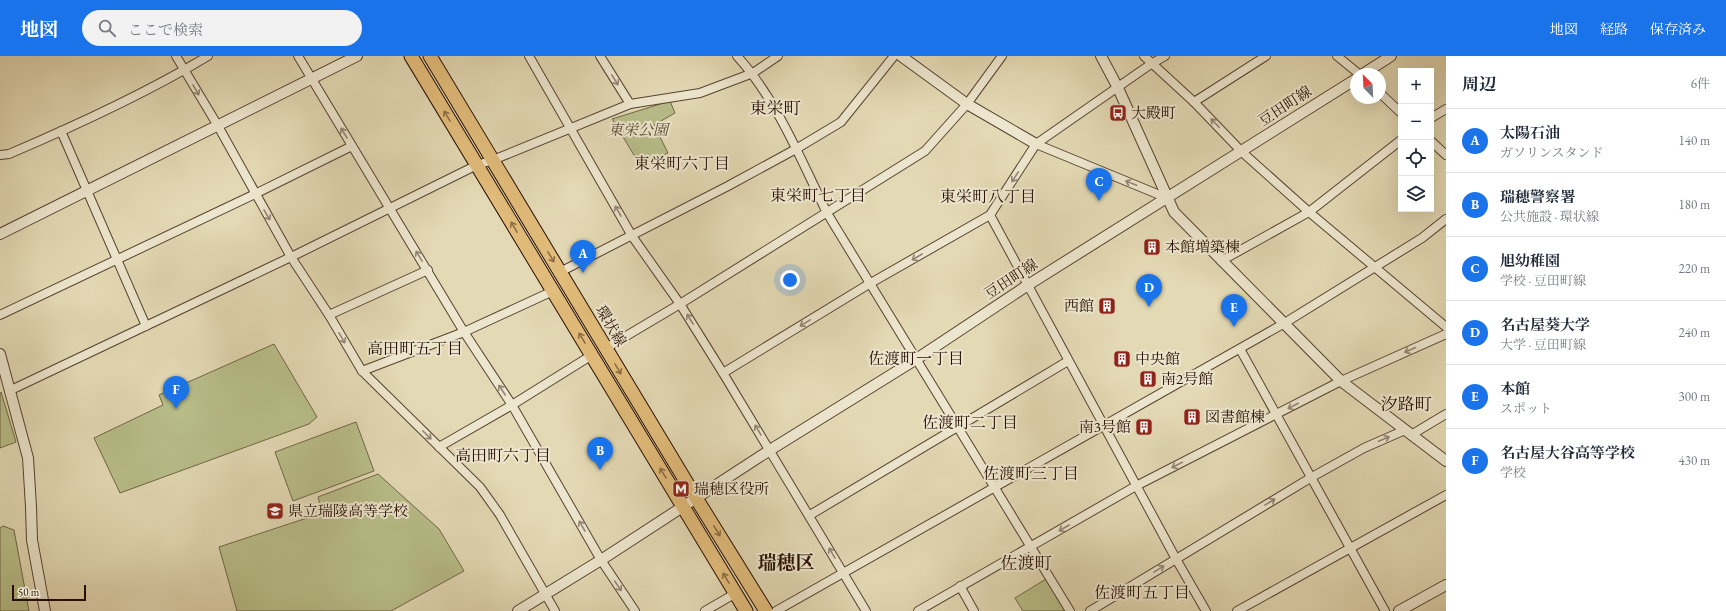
<!DOCTYPE html>
<html lang="ja">
<head>
<meta charset="utf-8">
<style>
	:root { --surface:#fff; --page:#f2f2f3; --text:#1f2937; --muted:#747a83; --line:#e0e1e3; --accent:#1a73e8 }
	body { margin:0; font-family:"EB Garamond","Noto Serif JP",serif; background:var(--page); color:var(--text) }
	.controls { position:absolute; right:12px; top:12px; display:grid; overflow:hidden; border-radius:0px; box-shadow:0 4px 16px #0002 }
	.controls button { width:36px; height:36px; display:grid; place-items:center; padding:0; border:0; border-bottom:1px solid var(--line); background:var(--surface); color:var(--text); font:20px sans-serif }
	.compass { position:absolute; left:1350px; top:12px; width:36px; height:36px; border-radius:50%; background:var(--surface); box-shadow:0 4px 16px #0002; rotate:336deg }
	.scale { position:absolute; left:12px; bottom:10px; width:74px; box-sizing:border-box; padding-left:4px; border:2px solid #270f03; border-top:0; font-size:11px; line-height:14px; white-space:nowrap; color:#270f03; -webkit-text-stroke:3px #ede6ce; paint-order:stroke }
	.you { position:absolute; left:790px; top:224px; width:14px; height:14px; margin:-10px; border:3px solid #fff; border-radius:50%; background:#1a73e8; box-shadow:0 0 0 6px #1a73e833 }
	.badge { display:grid; place-items:center; width:26px; height:26px; border-radius:50%; background:var(--accent); color:#fff; font-size:13px; font-weight:700 }
	.pin { position:absolute; translate:-50% -33px; filter:drop-shadow(0 1px 2px #0008) }
	.pin::after { content:''; position:absolute; top:21px; width:14px; height:12px; background:inherit; clip-path:polygon(0 0,100% 0,50% 100%) }
	.list { margin:0; padding:0; list-style:none }
	h2 { display:flex; justify-content:space-between; align-items:center; height:52px; margin:0; padding:0 16px; font-size:17px }
	h2 small { font-size:13px; font-weight:400; color:var(--muted) }
	.list li { display:grid; grid-template-columns:26px 1fr auto; gap:12px; align-items:center; box-sizing:border-box; height:64px; padding:0 16px; border-top:1px solid var(--line) }
	.list b { display:block; font-size:15px; white-space:nowrap }
	.list p { margin:0; font-size:13px; white-space:nowrap; color:var(--muted) }
	.list em { font-size:13px; font-style:normal; color:var(--muted) }
	.icon { flex:none; width:22px; height:22px; fill:none; stroke:currentColor; stroke-width:2; stroke-linecap:round; stroke-linejoin:round }
	.map { position:relative; flex:none; width:1446px; height:555px; overflow:hidden }
	header { display:flex; align-items:center; gap:24px; box-sizing:border-box; height:56px; padding:0 20px; background:var(--accent); color:#fff }
	header strong { font-size:19px }
	nav { display:flex; gap:22px; margin-inline-start:auto; font-size:14px }
	.search { width:280px; height:36px; background:var(--page); display:flex; align-items:center; gap:10px; box-sizing:border-box; padding:0 14px; border-radius:22px; color:var(--muted); font-size:15px }
	main { display:flex }
	aside { flex:1; background:var(--surface) }
	.map>svg:first-child { display:block }
	.green { fill:#b8be8a; stroke:#706646 }
	.lines { fill:none; stroke-linecap:round; stroke-linejoin:round }
	.minor-casing { stroke:#56422f; stroke-width:10 }
	.tertiary-casing { stroke:#56422f; stroke-width:12 }
	.primary-casing { stroke:#270f03; stroke-width:15 }
	.minor { stroke:#ede6ce; stroke-width:8 }
	.tertiary { stroke:#ede6ce; stroke-width:10 }
	.primary { stroke:#e2bc7a; stroke-width:13 }
	.oneway { stroke:#948573 }
	.oneway2 { stroke:#8e6e44 }
	.labels { text-anchor:middle; stroke-width:4; stroke-linejoin:round; paint-order:stroke }
	.street-label { font-size:15px; fill:#270f03; stroke:#ede6ce }
	.poi-label { font-size:15px; fill:#270f03; stroke:#ede6ce; text-anchor:start }
	.park-label { font-size:15px; font-style:italic; fill:#5a4c32; stroke:#ede6ce }
	.neighbourhood-label { font-size:16px; fill:#270f03; stroke:#ede6ce }
	.quarter-label { font-size:17px; fill:#270f03; stroke:#ede6ce }
	.district-label { font-size:19px; font-weight:bold; fill:#270f03; stroke:#ede6ce }
</style>
</head>
<body>
<header>
<strong>地図</strong>
<div class="search"><svg class="icon" aria-label="search" viewBox="0 0 24 24"><circle cx="10" cy="10" r="6"/><path d="M15 15l6 6"/></svg>ここで検索</div>
<nav><a>地図</a><a>経路</a><a>保存済み</a></nav>
</header>
<main>
<div class="map">
<svg width="1446" height="555" viewBox="0 0 1446 555">
	<rect width="100%" height="100%" fill="#e3d9b4"/>
	<filter id="stains"><feTurbulence type="fractalNoise" baseFrequency=".005" numOctaves="4"/><feColorMatrix values="0 0 0 0 .2 0 0 0 0 .09 0 0 0 0 .02 0 0 0 .5 -.17"/></filter>
	<radialGradient id="worn" r=".72"><stop offset=".6" stop-color="#630" stop-opacity="0"/><stop offset="1" stop-color="#630" stop-opacity=".3"/></radialGradient>
	<g class="green">
		<path d="M670,45L675,57L654,69L668,97L640,109L612,63Z"/>
		<path d="M274,288L317,361L309,368L120,437L94,382L163,349L159,339Z"/>
		<path d="M1,336L16,386L0,392V337Z"/>
		<path d="M356,366L374,415L293,445L275,396Z"/>
		<path d="M378,418L439,473L464,515L391,555H237L219,491L322,457L318,441Z"/>
		<path d="M3,470L14,474L29,555H0V472Z"/>
		<path d="M1046,523L1065,555H1023L1015,542Z"/>
	</g>
	<g class="lines">
		<defs>
			<g id="minor">
				<path d="M176,0L218,70L291,201L329,259L362,315L480,431L500,459L555,555"/>
				<path d="M298,0L464,276L512,349L601,504L635,555"/>
				<path d="M529,0L632,180L680,248L723,317L866,555"/>
				<path d="M600,0L630,48"/>
				<path d="M737,0C776,42 802,106 827,157L1070,555"/>
				<path d="M1144,0L1194,46L1242,96L1309,156L1446,271"/>
				<path d="M1337,0L1359,18"/>
				<path d="M1380,37L1401,57"/>
				<path d="M1194,46L1266,0"/>
				<path d="M1431,62L1446,53"/>
				<path d="M61,75L146,270"/>
				<path d="M1431,85L1446,99"/>
				<path d="M1036,88L1167,142"/>
				<path d="M0,99L9,98C77,69 145,38 208,0"/>
				<path d="M990,159L1176,503L1206,555"/>
				<path d="M1221,205L1309,156L1401,84"/>
				<path d="M560,216L728,130L796,93L841,66L894,0"/>
				<path d="M0,259L255,138L352,90"/>
				<path d="M329,259L428,214"/>
				<path d="M606,292L680,248L925,95L967,48L1002,0"/>
				<path d="M1240,293L1385,555"/>
				<path d="M362,315L464,276L553,235"/>
				<path d="M723,317L869,228L990,159L1036,88L1151,8L1165,0"/>
				<path d="M11,334L291,201L477,109L493,104L630,48L700,37L753,17L778,0"/>
				<path d="M1411,379L1446,358"/>
				<path d="M439,391L512,349L592,299"/>
				<path d="M810,459L1068,305"/>
				<path d="M960,530L974,555"/>
				<path d="M705,555L736,537"/>
				<path d="M776,555L1283,268L1422,182L1446,163"/>
				<path d="M918,555L1136,430L1341,325L1446,278"/>
				<path d="M1090,555L1312,421L1364,392L1405,374"/>
				<path d="M1237,555L1446,439"/>
			</g>
			<g id="tertiary">
				<path d="M901,0L967,48L1036,88"/>
				<path d="M1101,0L1118,32L1174,156L1341,325L1446,405"/>
				<path d="M1363,18L1391,0"/>
				<path d="M0,178L357,0"/>
				<path d="M0,298L28,402L31,451L32,484L45,555"/>
				<path d="M518,555L601,504L770,394L915,304L1028,229L1356,23"/>
				<path d="M1399,555L1446,529"/>
			</g>
			<g id="primary">
				<path d="M411,0L746,555"/>
				<path d="M430,0L696,442L766,555"/>
			</g>
		</defs>
		<use href="#minor" class="minor-casing"/>
		<use href="#tertiary" class="tertiary-casing"/>
		<use href="#primary" class="primary-casing"/>
		<use href="#minor" class="minor"/>
		<use href="#tertiary" class="tertiary"/>
		<use href="#primary" class="primary"/>
	</g>
	<defs><path id="oneway-shaft" d="M-6 0H5M1.5-3L5.5 0L1.5 3" fill="none" stroke-width="1.6" stroke-linecap="round" stroke-linejoin="round"/></defs>
	<g class="oneway">
		<use href="#oneway-shaft" transform="translate(615 24) rotate(58)"/>
		<use href="#oneway-shaft" transform="translate(196 34) rotate(59)"/>
		<use href="#oneway-shaft" transform="translate(1215 67) rotate(-134)"/>
		<use href="#oneway-shaft" transform="translate(344 77) rotate(-121)"/>
		<use href="#oneway-shaft" transform="translate(1015 121) rotate(123)"/>
		<use href="#oneway-shaft" transform="translate(1131 127) rotate(-158)"/>
		<use href="#oneway-shaft" transform="translate(618 155) rotate(-120)"/>
		<use href="#oneway-shaft" transform="translate(267 159) rotate(60)"/>
		<use href="#oneway-shaft" transform="translate(419 200) rotate(-121)"/>
		<use href="#oneway-shaft" transform="translate(917 201) rotate(150)"/>
		<use href="#oneway-shaft" transform="translate(690 263) rotate(-122)"/>
		<use href="#oneway-shaft" transform="translate(805 267) rotate(149)"/>
		<use href="#oneway-shaft" transform="translate(342 282) rotate(60)"/>
		<use href="#oneway-shaft" transform="translate(1410 294) rotate(156)"/>
		<use href="#oneway-shaft" transform="translate(502 334) rotate(-123)"/>
		<use href="#oneway-shaft" transform="translate(1293 350) rotate(153)"/>
		<use href="#oneway-shaft" transform="translate(758 374) rotate(-121)"/>
		<use href="#oneway-shaft" transform="translate(427 379) rotate(45)"/>
		<use href="#oneway-shaft" transform="translate(1384 383) rotate(-23)"/>
		<use href="#oneway-shaft" transform="translate(1177 409) rotate(153)"/>
		<use href="#oneway-shaft" transform="translate(1270 446) rotate(-31)"/>
		<use href="#oneway-shaft" transform="translate(582 470) rotate(-120)"/>
		<use href="#oneway-shaft" transform="translate(1064 472) rotate(150)"/>
		<use href="#oneway-shaft" transform="translate(832 497) rotate(-120)"/>
		<use href="#oneway-shaft" transform="translate(1159 513) rotate(-31)"/>
		<use href="#oneway-shaft" transform="translate(618 530) rotate(56)"/>
	</g>
	<g class="oneway2">
		<use href="#oneway-shaft" transform="translate(447 60) rotate(-121)"/>
		<use href="#oneway-shaft" transform="translate(514 171) rotate(-121)"/>
		<use href="#oneway-shaft" transform="translate(551 201) rotate(59)"/>
		<use href="#oneway-shaft" transform="translate(582 282) rotate(-121)"/>
		<use href="#oneway-shaft" transform="translate(618 313) rotate(59)"/>
		<use href="#oneway-shaft" transform="translate(663 417) rotate(-121)"/>
		<use href="#oneway-shaft" transform="translate(717 475) rotate(58)"/>
		<use href="#oneway-shaft" transform="translate(726 522) rotate(-121)"/>
	</g>
	<defs>
		<symbol id="bus-square" viewBox="-11 -11 22 22"><rect x="-9" y="-9" width="18" height="18" rx="4" fill="#8f2418" stroke="#ede6ce"/><path d="M-5-6H5V4H4V6H2V4H-2V6H-4V4H-5ZM-3.5-4V0h7V-4ZM-3.5 1.2v1.5H-2V1.2ZM2 1.2v1.5H3.5V1.2Z" fill="#fff"/></symbol>
		<symbol id="building-square" viewBox="-11 -11 22 22"><rect x="-9" y="-9" width="18" height="18" rx="4" fill="#8f2418" stroke="#ede6ce"/><path d="M-4-6H4V6H1V3H-1V6H-4ZM-2.5-4.3h1.7v1.8h-1.7ZM.8-4.3h1.7v1.8H.8ZM-2.5-1h1.7V.8h-1.7ZM.8-1h1.7V.8H.8Z" fill="#fff"/></symbol>
		<symbol id="metro-square" viewBox="-11 -11 22 22"><rect x="-9" y="-9" width="18" height="18" rx="4" fill="#8f2418" stroke="#ede6ce"/><path d="M-5.5 5V-5H-3L0 0L3-5H5.5V5H3V-.5L0 4L-3-.5V5Z" fill="#fff"/></symbol>
		<symbol id="school-square" viewBox="-11 -11 22 22"><rect x="-9" y="-9" width="18" height="18" rx="4" fill="#8f2418" stroke="#ede6ce"/><path d="M0-5L7-2L0 1L-7-2ZM-4 1L0 2.5L4 1V4Q0 6-4 4Z" fill="#fff"/></symbol>
	</defs>
	<g fill-rule="evenodd">
		<use href="#bus-square" x="1108" y="47" width="20" height="20"/>
		<use href="#building-square" x="1142" y="181" width="20" height="20"/>
		<use href="#building-square" x="1097" y="240" width="20" height="20"/>
		<use href="#building-square" x="1112" y="293" width="20" height="20"/>
		<use href="#building-square" x="1138" y="313" width="20" height="20"/>
		<use href="#building-square" x="1182" y="351" width="20" height="20"/>
		<use href="#building-square" x="1134" y="361" width="20" height="20"/>
		<use href="#metro-square" x="671" y="423" width="20" height="20"/>
		<use href="#school-square" x="265" y="445" width="20" height="20"/>
	</g>
	<g class="labels">
		<g class="street-label">
			<text transform="translate(1285 50) rotate(-33)" y="5">豆田町線</text>
			<text transform="translate(1011 223) rotate(-33)" y="5">豆田町線</text>
			<text transform="translate(611 270) rotate(59)" y="5">環状線</text>
		</g>
		<g class="poi-label">
			<text x="1131" y="62">大殿町</text>
			<text x="1165" y="196">本館増築棟</text>
			<text x="1094" y="255" text-anchor="end">西館</text>
			<text x="1135" y="308">中央館</text>
			<text x="1161" y="328">南2号館</text>
			<text x="1205" y="366">図書館棟</text>
			<text x="1131" y="376" text-anchor="end">南3号館</text>
			<text x="694" y="438">瑞穂区役所</text>
			<text x="288" y="460">県立瑞陵高等学校</text>
		</g>
		<g class="park-label">
			<text x="638" y="79">東栄公園</text>
		</g>
		<g class="neighbourhood-label">
			<text x="682" y="113">東栄町六丁目</text>
			<text x="818" y="145">東栄町七丁目</text>
			<text x="988" y="146">東栄町八丁目</text>
			<text x="415" y="298">高田町五丁目</text>
			<text x="916" y="308">佐渡町一丁目</text>
			<text x="970" y="372">佐渡町二丁目</text>
			<text x="503" y="405">高田町六丁目</text>
			<text x="1031" y="423">佐渡町三丁目</text>
			<text x="1142" y="542">佐渡町五丁目</text>
		</g>
		<g class="quarter-label">
			<text x="775" y="58">東栄町</text>
			<text x="1406" y="354">汐路町</text>
			<text x="1026" y="513">佐渡町</text>
		</g>
		<g class="district-label">
			<text x="786" y="513">瑞穂区</text>
		</g>
	</g>
	<rect width="100%" height="100%" filter="url(#stains)"/>
	<rect width="100%" height="100%" fill="url(#worn)"/>
</svg>
<div class="controls">
<button>+</button>
<button>−</button>
<button><svg class="icon" aria-label="locate" viewBox="0 0 24 24"><circle cx="12" cy="12" r="6"/><path d="M12 2v4M12 18v4M2 12h4M18 12h4"/></svg></button>
<button><svg class="icon" aria-label="layers" viewBox="0 0 24 24"><path d="M12 4l9 5-9 5-9-5zM3 14l9 5 9-5"/></svg></button>
</div>
<svg class="compass" viewBox="-18 -18 36 36"><path d="M0-13l5 13h-10z" fill="#e53935"/><path d="M0 13l5-13h-10z" fill="#747a83"/></svg>
<div class="scale">50 m</div>
<div class="you"></div>
<div class="pin badge" style="left:583px;top:217px">A</div>
<div class="pin badge" style="left:600px;top:414px">B</div>
<div class="pin badge" style="left:1099px;top:145px">C</div>
<div class="pin badge" style="left:1149px;top:251px">D</div>
<div class="pin badge" style="left:1234px;top:271px">E</div>
<div class="pin badge" style="left:176px;top:353px">F</div>
</div>
<aside>
<h2>周辺<small>6件</small></h2>
<ul class="list">
<li><span class="badge">A</span><div><b>太陽石油</b><p>ガソリンスタンド</p></div><em>140 m</em></li>
<li><span class="badge">B</span><div><b>瑞穂警察署</b><p>公共施設 · 環状線</p></div><em>180 m</em></li>
<li><span class="badge">C</span><div><b>旭幼稚園</b><p>学校 · 豆田町線</p></div><em>220 m</em></li>
<li><span class="badge">D</span><div><b>名古屋葵大学</b><p>大学 · 豆田町線</p></div><em>240 m</em></li>
<li><span class="badge">E</span><div><b>本館</b><p>スポット</p></div><em>300 m</em></li>
<li><span class="badge">F</span><div><b>名古屋大谷高等学校</b><p>学校</p></div><em>430 m</em></li>
</ul>
</aside>
</main>
</body>
</html>
